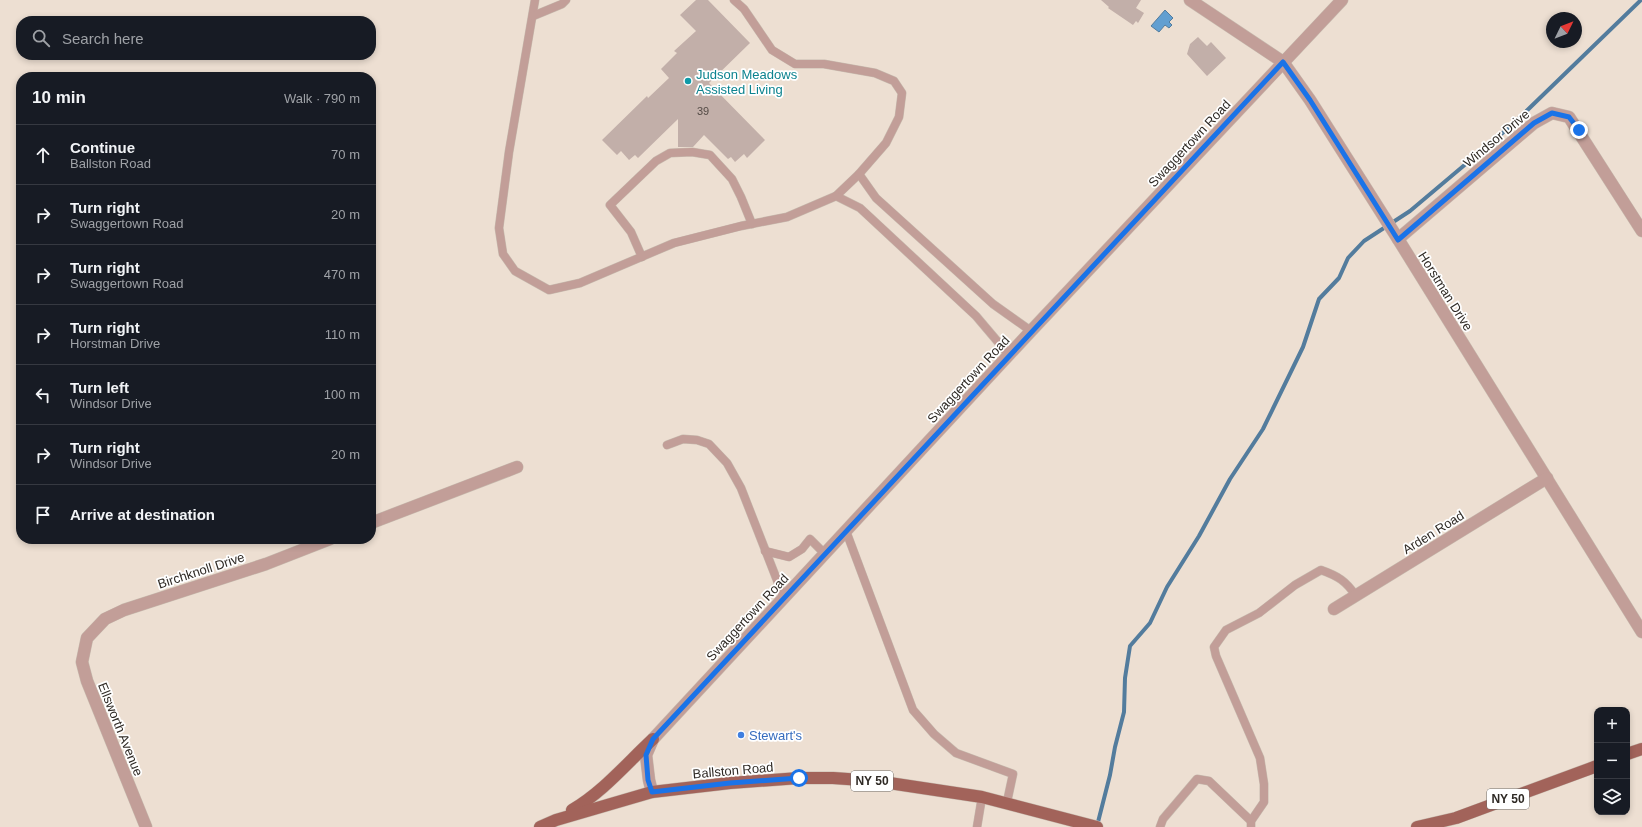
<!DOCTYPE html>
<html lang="en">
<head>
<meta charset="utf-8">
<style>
	:root { --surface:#171b24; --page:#242831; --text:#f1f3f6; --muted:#9ea1a6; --line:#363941 }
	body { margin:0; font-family:Arial,sans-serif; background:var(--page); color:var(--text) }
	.controls { position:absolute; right:12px; bottom:12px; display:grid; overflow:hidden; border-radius:8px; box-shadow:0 2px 6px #0003 }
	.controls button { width:36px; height:36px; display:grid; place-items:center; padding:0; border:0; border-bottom:1px solid var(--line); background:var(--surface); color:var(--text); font:20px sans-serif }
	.compass { position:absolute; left:1546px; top:12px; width:36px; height:36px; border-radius:50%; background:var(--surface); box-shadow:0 2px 6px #0003; rotate:47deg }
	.stop { position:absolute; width:12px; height:12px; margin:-9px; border:3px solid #1a73e8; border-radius:50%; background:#fff }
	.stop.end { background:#1a73e8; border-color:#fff; box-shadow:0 1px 4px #0008 }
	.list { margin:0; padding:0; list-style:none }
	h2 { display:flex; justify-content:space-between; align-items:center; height:52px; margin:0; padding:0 16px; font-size:17px }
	h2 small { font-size:13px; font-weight:400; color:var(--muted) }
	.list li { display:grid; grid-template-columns:26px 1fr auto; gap:12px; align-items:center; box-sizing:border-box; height:60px; padding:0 16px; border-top:1px solid var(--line) }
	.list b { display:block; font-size:15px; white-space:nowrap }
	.list p { margin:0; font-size:13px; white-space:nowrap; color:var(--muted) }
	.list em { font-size:13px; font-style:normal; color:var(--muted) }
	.icon { flex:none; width:22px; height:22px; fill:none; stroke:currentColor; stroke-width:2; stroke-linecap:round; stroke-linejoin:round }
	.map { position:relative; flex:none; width:1642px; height:827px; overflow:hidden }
	.search { position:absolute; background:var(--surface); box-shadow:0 2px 6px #0003; left:16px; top:16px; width:360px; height:44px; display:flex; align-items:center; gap:10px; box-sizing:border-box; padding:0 14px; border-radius:16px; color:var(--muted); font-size:15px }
	.panel { position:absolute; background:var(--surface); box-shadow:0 2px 6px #0003; left:16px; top:72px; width:360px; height:472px; border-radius:16px }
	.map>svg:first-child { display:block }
	.water { fill:#629fd1; stroke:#537c9d }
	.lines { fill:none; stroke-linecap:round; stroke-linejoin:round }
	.stream { stroke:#537c9d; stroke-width:4 }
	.building { fill:#c2afa9 }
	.service-casing { stroke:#c7bbaf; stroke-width:9 }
	.minor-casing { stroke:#c7bbaf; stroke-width:13 }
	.tertiary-casing { stroke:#c7bbaf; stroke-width:13 }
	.primary-casing { stroke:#c7bbaf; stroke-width:13 }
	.service { stroke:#c29e98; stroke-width:8 }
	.minor { stroke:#c29e98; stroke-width:12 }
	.tertiary { stroke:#c29e98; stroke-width:12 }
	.primary { stroke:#a2635a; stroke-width:12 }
	.route { stroke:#1a73e8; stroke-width:5 }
	.culture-dot { fill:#0f9aa8; stroke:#fff; stroke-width:1.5 }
	.shop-dot { fill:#3f7fe0; stroke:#fff; stroke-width:1.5 }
	.labels { text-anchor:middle; stroke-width:3.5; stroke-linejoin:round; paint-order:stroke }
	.number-label { font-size:11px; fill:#544b46 }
	.shield { fill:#fff; stroke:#6d6a66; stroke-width:1 }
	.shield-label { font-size:12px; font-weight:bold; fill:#2f2a25 }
	.culture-label { font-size:13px; fill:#0d838f; stroke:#fff; text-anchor:start }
	.street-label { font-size:13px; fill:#2f2a25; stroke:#fff }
	.shop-label { font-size:13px; fill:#366cbe; stroke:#fff; text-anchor:start }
</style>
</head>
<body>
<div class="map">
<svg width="1642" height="827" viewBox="0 0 1642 827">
	<rect width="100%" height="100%" fill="#eddfd2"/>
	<path class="water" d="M1165,10L1173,18L1169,22L1172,25L1169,28L1165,25L1159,32L1151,26Z"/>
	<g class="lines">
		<path class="stream" d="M1097,826L1110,775L1115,747L1124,712L1125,678L1130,646L1150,623L1167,587L1199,536L1230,479L1263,429L1303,347L1319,299L1339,278L1348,258L1364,241L1410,211L1512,125L1641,0"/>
	</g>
	<g class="building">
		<path d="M696,0H708L750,43L709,83L765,140L747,158L744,154L735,162L731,157L728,159L704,135L693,147H678V119L638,158L635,155L629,160L621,151L617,155L602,140L647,96L648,98L669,78L661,69L677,53L674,51L696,31L680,15Z"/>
		<path d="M1101,0H1141L1136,8L1144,13L1138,23L1136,21L1133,25L1108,8L1109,7Z"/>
		<path d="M1198,37L1207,46L1211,42L1226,58L1207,76L1187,54L1190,44Z"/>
	</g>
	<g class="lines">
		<defs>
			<g id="service">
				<path d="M535,0L509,152L499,228L503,254L515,271L549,290L580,283L674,243L741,226L787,217L836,196L859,174L886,143L899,117L902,93L894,81L875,73L824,64H795L772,50L744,9L734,0"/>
				<path d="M533,16L562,4L566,0"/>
				<path d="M859,174L876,198L993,304L1031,331"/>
				<path d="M836,196L860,208L976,316L1009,355"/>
				<path d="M642,257L631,232L610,205L656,161L670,153L692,152L710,155L732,179L741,197L752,224"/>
				<path d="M667,445L683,439L697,440L709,444L727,463L741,488L784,598"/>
				<path d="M846,531L913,710L934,734L956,753L1013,774L1007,802"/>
				<path d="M765,551L789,557L802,549L810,539L825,554"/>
				<path d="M977,827L982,797"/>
				<path d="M1160,827L1163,819L1197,779L1209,781L1251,821"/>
				<path d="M1251,827V821L1264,802V784L1260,758L1216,656L1214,647L1226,630L1259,613L1295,585L1321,570C1338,576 1346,581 1356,596"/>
			</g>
			<g id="minor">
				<path d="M1190,0L1283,62L1310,100L1398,239L1642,632"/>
				<path d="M1398,239L1534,123L1552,113L1569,117L1642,231"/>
				<path d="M371,523L517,467"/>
				<path d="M1334,609L1547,478"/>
				<path d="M146,827L87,681L82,662L87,638L105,619L124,610L266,564L330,539"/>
			</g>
			<path id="tertiary" d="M652,792L649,780L646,755L653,739L1031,331L1342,0"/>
			<g id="primary">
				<path d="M1627,754L1642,749"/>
				<path d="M572,810C603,792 627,763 653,739"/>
				<path d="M540,827L556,820L652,792L730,783L799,778H833L876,781L982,797L1097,827"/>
				<path d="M1417,827L1456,818L1597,766"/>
			</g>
		</defs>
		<use href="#service" class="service-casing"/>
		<use href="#minor" class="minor-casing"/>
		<use href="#tertiary" class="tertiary-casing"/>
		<use href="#primary" class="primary-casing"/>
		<use href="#service" class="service"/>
		<use href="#minor" class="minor"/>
		<use href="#tertiary" class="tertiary"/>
		<use href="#primary" class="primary"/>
	</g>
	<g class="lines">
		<path class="route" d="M799,778L730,783L652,792L648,780L646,755L653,739L1283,62L1310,100L1398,240L1534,123L1552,113L1569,117L1579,130"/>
	</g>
	<circle class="culture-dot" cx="688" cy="81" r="4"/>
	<circle class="shop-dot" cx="741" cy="735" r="4"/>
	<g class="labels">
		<g class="number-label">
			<text x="703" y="115">39</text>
		</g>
		<g class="shield">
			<rect x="851" y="771" width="42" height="20" rx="3"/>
			<rect x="1487" y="789" width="42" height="20" rx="3"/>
		</g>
		<g class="shield-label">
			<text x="872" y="785">NY 50</text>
			<text x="1508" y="803">NY 50</text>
		</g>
		<g class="culture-label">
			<text x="696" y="79">Judson Meadows<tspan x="696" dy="15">Assisted Living</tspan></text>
		</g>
		<g class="street-label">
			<text transform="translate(1496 138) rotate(-40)" y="5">Windsor Drive</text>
			<text transform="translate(1189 143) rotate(-47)" y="5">Swaggertown Road</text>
			<text transform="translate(1446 291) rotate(58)" y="5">Horstman Drive</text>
			<text transform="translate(968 379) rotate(-47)" y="5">Swaggertown Road</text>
			<text transform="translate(1433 532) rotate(-32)" y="5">Arden Road</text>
			<text transform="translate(201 570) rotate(-18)" y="5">Birchknoll Drive</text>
			<text transform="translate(747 617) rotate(-47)" y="5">Swaggertown Road</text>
			<text transform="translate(121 729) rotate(68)" y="5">Ellsworth Avenue</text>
			<text transform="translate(733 770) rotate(-5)" y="5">Ballston Road</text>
		</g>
		<g class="shop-label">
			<text x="749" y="740">Stewart's</text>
		</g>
	</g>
</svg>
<div class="controls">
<button>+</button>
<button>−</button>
<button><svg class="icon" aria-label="layers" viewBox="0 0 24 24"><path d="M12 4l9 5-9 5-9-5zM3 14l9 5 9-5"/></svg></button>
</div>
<svg class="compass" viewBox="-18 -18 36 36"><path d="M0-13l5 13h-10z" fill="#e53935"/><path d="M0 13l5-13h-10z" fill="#9ea1a6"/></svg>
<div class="stop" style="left:799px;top:778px"></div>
<div class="stop end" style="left:1579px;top:130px"></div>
<div class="search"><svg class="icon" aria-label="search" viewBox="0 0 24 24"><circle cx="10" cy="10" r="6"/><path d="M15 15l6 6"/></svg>Search here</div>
<section class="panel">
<h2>10 min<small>Walk · 790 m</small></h2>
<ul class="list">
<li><svg class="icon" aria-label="ahead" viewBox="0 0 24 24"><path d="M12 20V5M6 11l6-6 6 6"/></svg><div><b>Continue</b><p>Ballston Road</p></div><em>70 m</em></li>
<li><svg class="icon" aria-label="right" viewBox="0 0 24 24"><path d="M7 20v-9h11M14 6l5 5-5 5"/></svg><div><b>Turn right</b><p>Swaggertown Road</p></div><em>20 m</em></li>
<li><svg class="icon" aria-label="right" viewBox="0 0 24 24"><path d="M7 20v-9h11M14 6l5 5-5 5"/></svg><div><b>Turn right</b><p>Swaggertown Road</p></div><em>470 m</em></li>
<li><svg class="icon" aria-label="right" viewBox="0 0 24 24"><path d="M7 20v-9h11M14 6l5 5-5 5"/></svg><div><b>Turn right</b><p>Horstman Drive</p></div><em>110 m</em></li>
<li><svg class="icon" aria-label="left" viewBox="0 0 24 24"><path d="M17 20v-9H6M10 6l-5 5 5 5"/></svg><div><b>Turn left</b><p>Windsor Drive</p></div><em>100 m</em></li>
<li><svg class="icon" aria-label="right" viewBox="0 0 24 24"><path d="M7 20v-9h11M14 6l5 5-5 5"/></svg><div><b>Turn right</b><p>Windsor Drive</p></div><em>20 m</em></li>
<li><svg class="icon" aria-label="arrive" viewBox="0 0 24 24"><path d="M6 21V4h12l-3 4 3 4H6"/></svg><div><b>Arrive at destination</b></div></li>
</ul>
</section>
</div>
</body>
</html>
